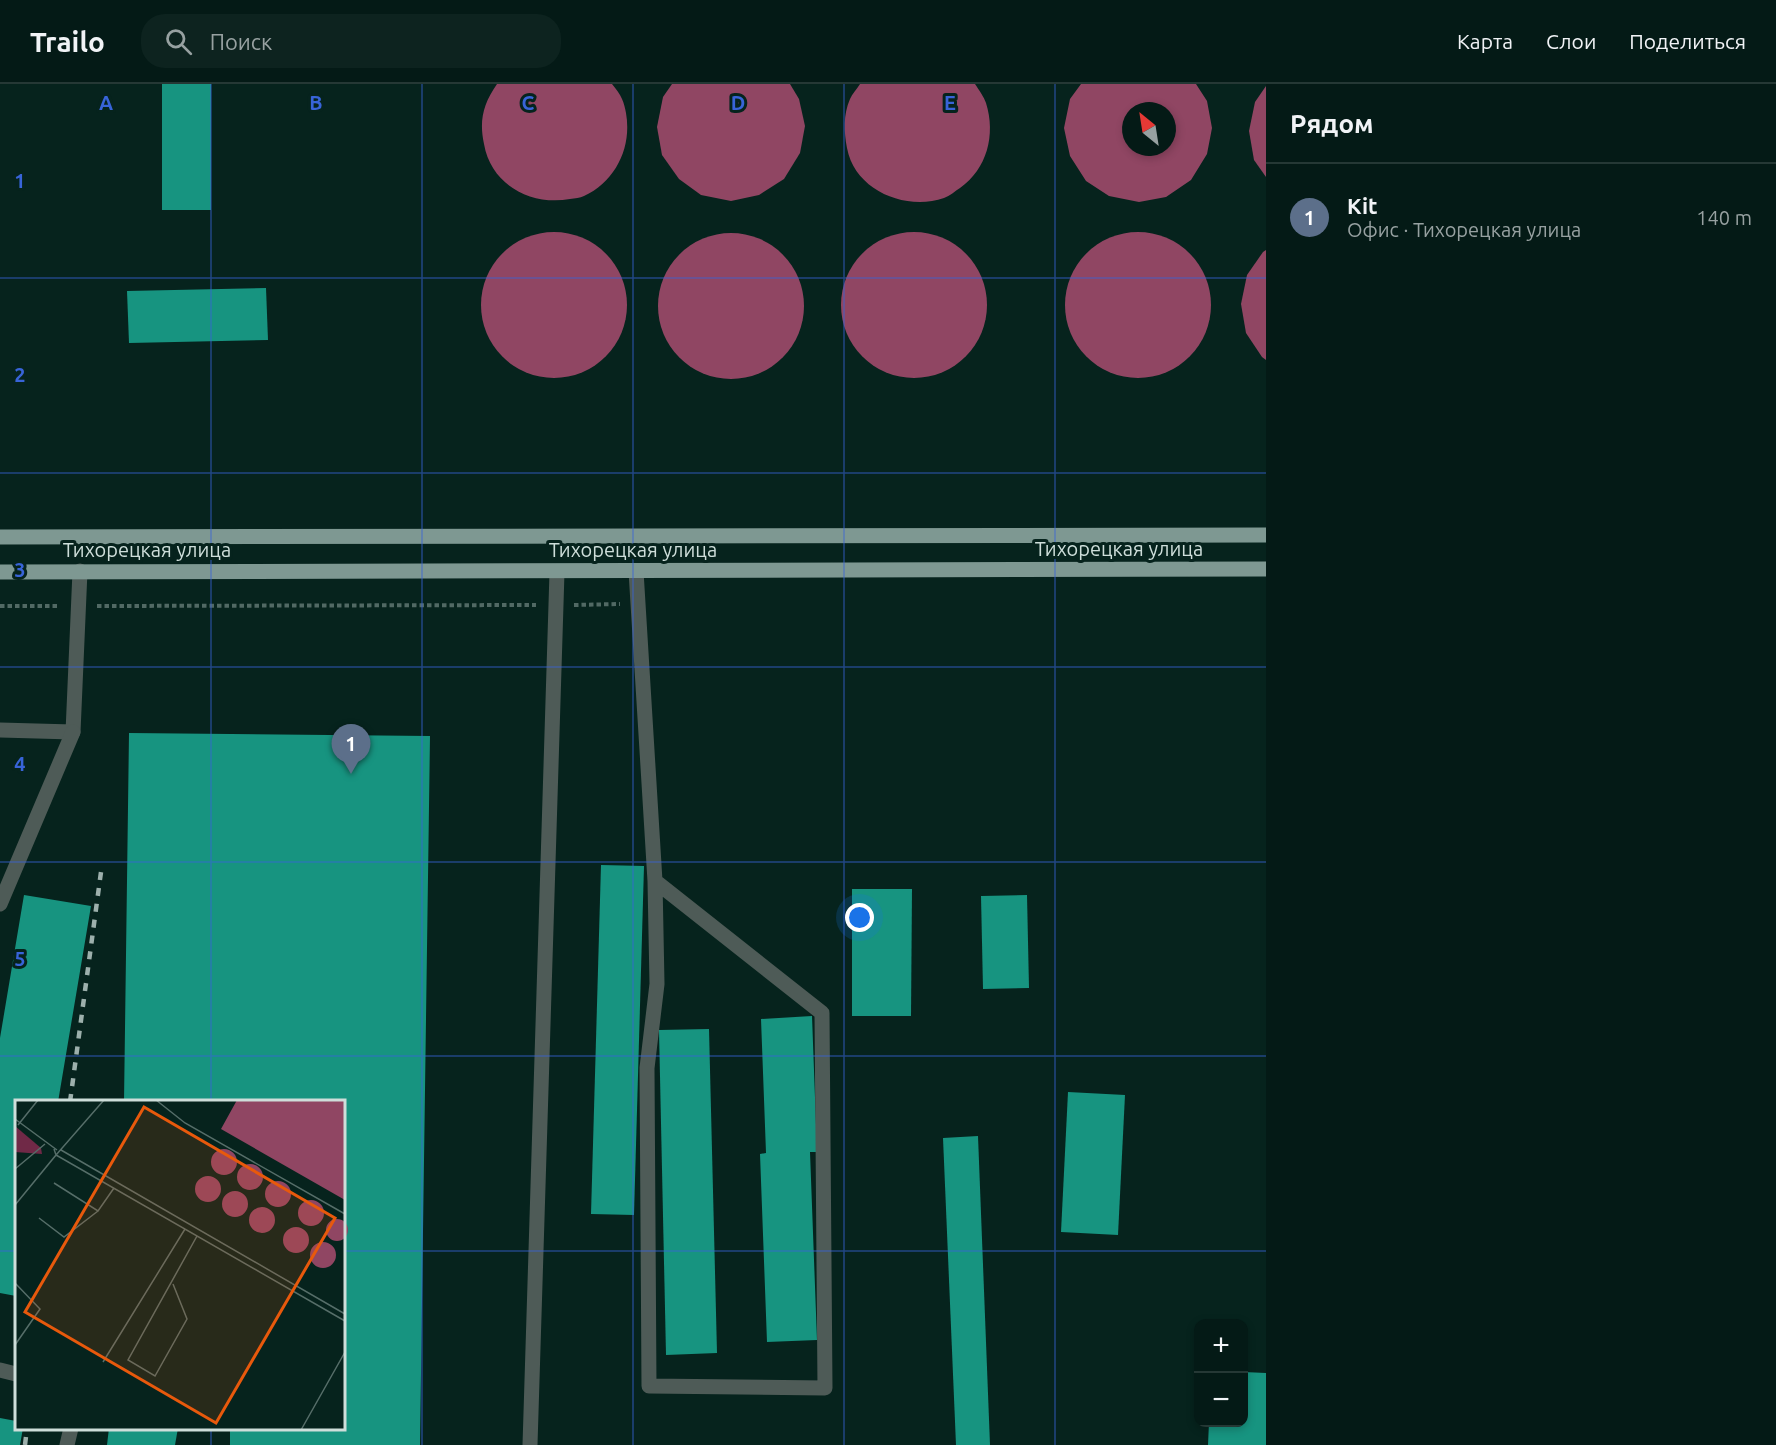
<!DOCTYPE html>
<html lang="ru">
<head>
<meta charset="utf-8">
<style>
	:root { --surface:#041a16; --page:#0d231f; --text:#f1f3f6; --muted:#97a1a1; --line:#253835; --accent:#b45309 }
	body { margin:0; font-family:Ubuntu,sans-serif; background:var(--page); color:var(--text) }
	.controls { position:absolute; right:18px; bottom:18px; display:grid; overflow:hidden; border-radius:12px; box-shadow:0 3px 9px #0003 }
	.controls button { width:54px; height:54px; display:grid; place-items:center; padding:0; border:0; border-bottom:2px solid var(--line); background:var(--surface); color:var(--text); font:30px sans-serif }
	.compass { position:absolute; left:1122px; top:18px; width:54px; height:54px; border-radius:50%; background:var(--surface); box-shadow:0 3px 9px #0003; rotate:330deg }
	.you { position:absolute; left:860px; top:834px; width:21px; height:21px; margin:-15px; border:4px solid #fff; border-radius:50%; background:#1a73e8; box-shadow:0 0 0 9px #1a73e833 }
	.badge { display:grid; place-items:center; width:39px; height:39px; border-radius:50%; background:var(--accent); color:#fff; font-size:20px; font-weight:700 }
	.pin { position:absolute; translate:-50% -50px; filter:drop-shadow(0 2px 3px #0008) }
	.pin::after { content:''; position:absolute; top:32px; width:21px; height:18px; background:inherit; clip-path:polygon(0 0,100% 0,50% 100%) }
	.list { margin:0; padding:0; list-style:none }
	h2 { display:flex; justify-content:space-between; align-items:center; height:78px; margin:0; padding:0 24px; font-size:26px }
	h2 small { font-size:20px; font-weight:400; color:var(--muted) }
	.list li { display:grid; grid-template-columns:39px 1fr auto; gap:18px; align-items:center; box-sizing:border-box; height:108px; padding:0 24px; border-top:2px solid var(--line) }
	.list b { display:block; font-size:22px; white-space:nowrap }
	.list p { margin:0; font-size:20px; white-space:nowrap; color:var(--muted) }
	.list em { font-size:20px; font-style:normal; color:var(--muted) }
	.icon { flex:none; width:33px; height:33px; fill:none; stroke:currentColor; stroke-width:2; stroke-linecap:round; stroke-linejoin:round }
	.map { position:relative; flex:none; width:1266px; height:1361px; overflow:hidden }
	header { display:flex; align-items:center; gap:36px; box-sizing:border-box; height:84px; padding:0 30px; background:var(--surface); border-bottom:2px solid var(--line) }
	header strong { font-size:28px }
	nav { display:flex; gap:33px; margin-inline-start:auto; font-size:21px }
	.search { width:420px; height:54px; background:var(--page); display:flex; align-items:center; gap:15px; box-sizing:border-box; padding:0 21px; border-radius:24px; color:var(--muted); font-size:22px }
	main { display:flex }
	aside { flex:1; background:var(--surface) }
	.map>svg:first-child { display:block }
	.water { fill:#904663; fill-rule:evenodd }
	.building { fill:#179480 }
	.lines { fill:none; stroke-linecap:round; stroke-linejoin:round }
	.path { stroke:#516964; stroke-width:4; stroke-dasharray:4.5 3; stroke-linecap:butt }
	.minor { stroke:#4e5b57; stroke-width:15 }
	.major { stroke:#7e9892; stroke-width:15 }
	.rail { stroke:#9db0ac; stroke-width:4.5; stroke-dasharray:8 8; stroke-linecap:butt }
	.grid { fill:none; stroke:#3864d8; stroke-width:1.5; stroke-opacity:0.55 }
	.labels { text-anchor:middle; stroke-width:6; stroke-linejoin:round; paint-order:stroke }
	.street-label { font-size:20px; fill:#cededa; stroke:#06231d }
	.inset-road { fill:none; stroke:#566e69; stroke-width:1.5 }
	.view { fill:#e8590c; fill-opacity:0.15; stroke:#e8590c; stroke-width:3 }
	.inset-edge { fill:none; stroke:#cededa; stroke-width:3 }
	.grid-label { font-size:20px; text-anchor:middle; font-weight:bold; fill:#3864d8; stroke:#06231d; stroke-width:6; stroke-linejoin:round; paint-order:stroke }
</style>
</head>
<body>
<header>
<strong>Trailo</strong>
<div class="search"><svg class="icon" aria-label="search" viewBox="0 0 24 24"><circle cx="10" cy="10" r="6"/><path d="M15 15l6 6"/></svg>Поиск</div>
<nav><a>Карта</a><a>Слои</a><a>Поделиться</a></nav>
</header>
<main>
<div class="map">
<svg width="1266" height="1361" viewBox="0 0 1266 1361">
	<rect width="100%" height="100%" fill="#06231d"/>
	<g class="water">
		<path d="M497,0H612C616,5 620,10 622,15C624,19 625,24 626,29C632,63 616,97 584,112C580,114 575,114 570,115C531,122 491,101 484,60C479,37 483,20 497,0Z"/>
		<path d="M672,0H790L799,15L805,42L800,69L784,95L759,111L731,117L701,111L679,95L662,71L657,43L663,13Z"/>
		<path d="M860,0H975C979,6 984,13 986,19C996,51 987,85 960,104C955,107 950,112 944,114C906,127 855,107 847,64C844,48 843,31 850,15C852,10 857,5 860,0Z"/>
		<path d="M1081,0H1196L1207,17L1212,44L1207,70L1191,96L1166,113L1139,118L1109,112L1086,97L1070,72L1064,44L1070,15ZM1131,27H1167V63H1131Z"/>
		<path d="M1266,2V93L1254,76L1249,47L1255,18Z"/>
		<circle cx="1138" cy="221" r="73"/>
		<circle cx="554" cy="221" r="73"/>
		<circle cx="914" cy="221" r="73"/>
		<circle cx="731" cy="222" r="73"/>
		<path d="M1266,166V276L1262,273L1246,249L1241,220L1247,191L1263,168Z"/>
	</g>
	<g class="building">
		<rect x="162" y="0" width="49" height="126"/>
		<path d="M266,204L268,256L129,259L127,207Z"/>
		<path d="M129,649L430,652L420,1361H230V1344H344V1018H124Z"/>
		<path d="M601,781L644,782L634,1131L591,1130Z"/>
		<path d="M852,805H912L911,932H852Z"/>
		<path d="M24,811L91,822L58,1018H16V1212L0,1209V954Z"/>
		<path d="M1027,811L1029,904L983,905L981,812Z"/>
		<path d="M812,932L817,1068H810L817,1256L767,1258L760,1070L766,1069L761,935Z"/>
		<path d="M709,945L717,1269L666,1271L659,946Z"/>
		<path d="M1068,1008L1125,1011L1118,1151L1061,1148Z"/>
		<path d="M978,1052L990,1361H956L943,1054Z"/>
		<path d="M1244,1288L1266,1289V1361H1208L1209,1338H1244Z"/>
		<path d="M0,1334L16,1337V1344H23L20,1361H0Z"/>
		<path d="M109,1344H178L175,1361H107Z"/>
	</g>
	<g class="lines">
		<g class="path">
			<path d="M574,521L620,520"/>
			<path d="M0,522H59"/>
			<path d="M97,522L536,521"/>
		</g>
		<g class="minor">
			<path d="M636,487L655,797L657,900L647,984L649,1302L825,1304L822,929L655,797"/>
			<path d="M0,646L73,648L80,487"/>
			<path d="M0,820L73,648"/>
			<path d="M0,1286L16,1290"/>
			<path d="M67,1361L71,1344"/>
			<path d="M530,1361L557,488"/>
		</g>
		<g class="major">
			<path d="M0,453L1266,451"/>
			<path d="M0,488L1266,485"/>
		</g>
		<g class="rail">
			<path d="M70,1018L101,788"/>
			<path d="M25,1361L27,1344"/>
		</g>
	</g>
	<path class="grid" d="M211,0V1018M422,0V1361M633,0V1361M844,0V1361M1055,0V1361M0,194H1266M0,389H1266M0,583H1266M0,778H1266M0,972H1266M0,1167H16M344,1167H1266M211,1344V1361"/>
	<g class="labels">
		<g class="street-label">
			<text x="1119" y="472">Тихорецкая улица</text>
			<text x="147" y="473">Тихорецкая улица</text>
			<text x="633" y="473">Тихорецкая улица</text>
		</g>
	</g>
	<g transform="translate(15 1016)">
		<rect width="330" height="330" fill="#06231d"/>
		<path d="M0,26L26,48L27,54L0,52Z" fill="#702947"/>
		<path d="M222,0H330V100L206,29ZM196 62a13 13 0 1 1 26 0a13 13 0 1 1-26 0ZM222 77a13 13 0 1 1 26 0a13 13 0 1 1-26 0ZM180 89a13 13 0 1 1 26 0a13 13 0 1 1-26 0ZM250 94a13 13 0 1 1 26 0a13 13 0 1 1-26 0ZM207 104a13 13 0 1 1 26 0a13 13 0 1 1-26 0ZM283 113a13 13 0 1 1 26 0a13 13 0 1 1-26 0ZM234 120a13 13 0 1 1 26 0a13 13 0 1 1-26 0ZM311 130a11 11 0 1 1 22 0a11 11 0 1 1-22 0ZM268 140a13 13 0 1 1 26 0a13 13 0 1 1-26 0ZM295 155a13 13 0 1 1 26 0a13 13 0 1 1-26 0Z" fill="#904663"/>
		<path class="inset-road" d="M89,0L41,55L330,221M141,0L170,23L330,114M0,19L42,50M3,25L23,0M46,50L330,214M0,69L30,44M39,83L83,111L99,88M0,105L41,55L39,49M24,118L49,137L83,111M0,183L25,209L0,245M158,184L172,219L140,276L113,260L182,136M88,262L170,129M286,330L330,252"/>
		<path class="view" d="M129,7L320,118L201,323L10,212Z"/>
		<rect width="330" height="330" class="inset-edge"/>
	</g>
	<g class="grid-label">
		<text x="106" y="26">A</text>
		<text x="316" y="26">B</text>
		<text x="528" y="26">C</text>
		<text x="738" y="26">D</text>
		<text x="950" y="26">E</text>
		<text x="20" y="104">1</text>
		<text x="20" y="298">2</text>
		<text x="20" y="493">3</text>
		<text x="20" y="687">4</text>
		<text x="20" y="882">5</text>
	</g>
</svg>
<div class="controls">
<button>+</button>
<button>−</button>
</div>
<svg class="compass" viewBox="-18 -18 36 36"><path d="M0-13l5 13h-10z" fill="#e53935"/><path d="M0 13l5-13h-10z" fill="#97a1a1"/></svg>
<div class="you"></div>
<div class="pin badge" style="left:351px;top:690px;background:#5c6f8a">1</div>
</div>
<aside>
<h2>Рядом<small></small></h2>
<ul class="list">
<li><span class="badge" style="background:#5c6f8a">1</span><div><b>Kit</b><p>Офис · Тихорецкая улица</p></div><em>140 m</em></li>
</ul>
</aside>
</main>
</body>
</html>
